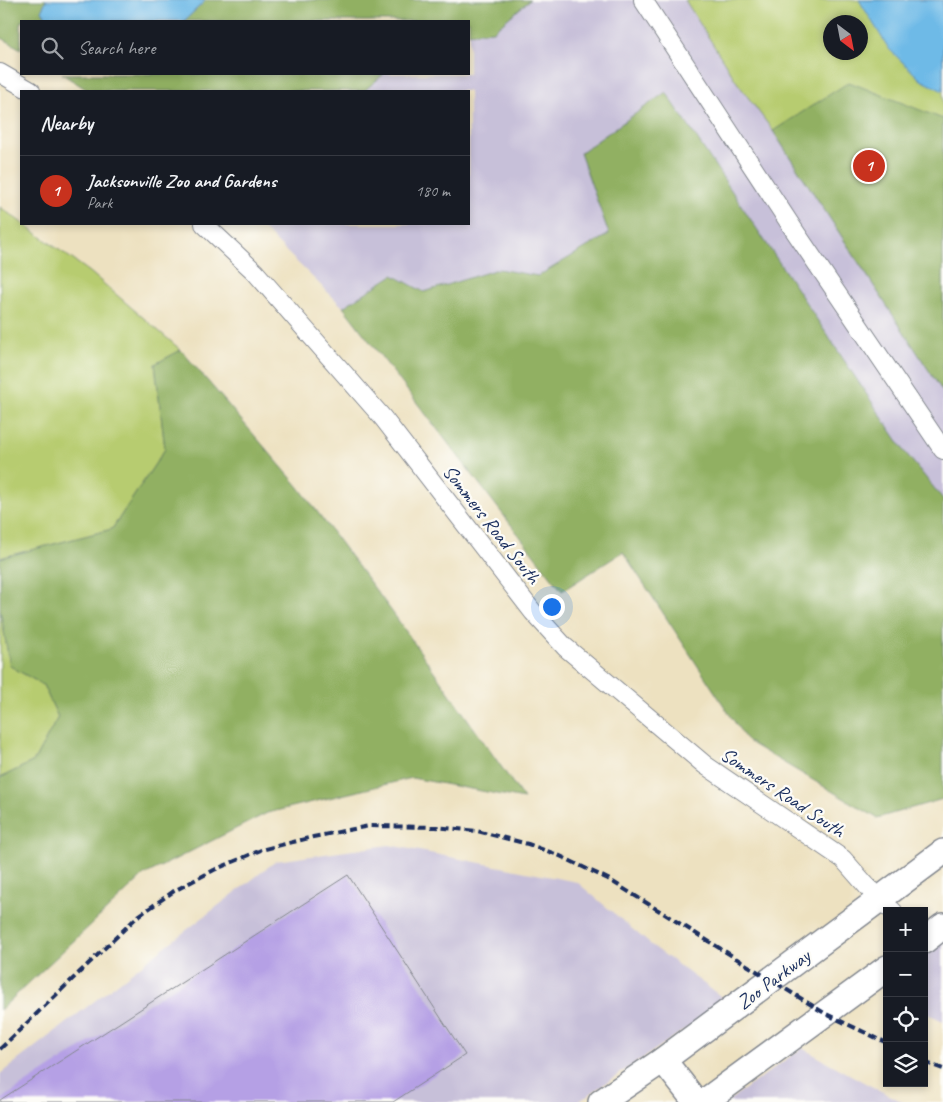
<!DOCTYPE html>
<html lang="en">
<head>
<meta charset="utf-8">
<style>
	:root { --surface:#171b24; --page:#242831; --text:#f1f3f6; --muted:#9ea1a6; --line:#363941; --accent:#c8321e }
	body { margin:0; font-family:Caveat,sans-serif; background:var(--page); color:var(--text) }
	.controls { position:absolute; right:15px; bottom:15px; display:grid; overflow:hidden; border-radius:0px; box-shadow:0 2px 8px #0003 }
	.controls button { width:45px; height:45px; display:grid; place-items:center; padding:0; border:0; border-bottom:1px solid var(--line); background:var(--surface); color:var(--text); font:25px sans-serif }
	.compass { position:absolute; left:823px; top:15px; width:45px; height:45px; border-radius:50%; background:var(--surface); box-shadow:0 2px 8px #0003; rotate:148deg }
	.you { position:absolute; left:551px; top:606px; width:18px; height:18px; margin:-12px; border:4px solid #fff; border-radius:50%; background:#1a73e8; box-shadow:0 0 0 8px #1a73e833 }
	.badge { display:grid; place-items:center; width:32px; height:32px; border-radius:50%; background:var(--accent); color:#fff; font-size:16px; font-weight:700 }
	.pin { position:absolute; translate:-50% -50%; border:2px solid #fff; box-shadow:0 1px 5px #0006 }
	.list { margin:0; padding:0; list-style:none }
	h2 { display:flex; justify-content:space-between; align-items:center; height:65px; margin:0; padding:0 20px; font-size:21px }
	h2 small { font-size:16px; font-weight:400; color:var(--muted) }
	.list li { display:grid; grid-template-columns:32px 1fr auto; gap:15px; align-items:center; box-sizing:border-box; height:70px; padding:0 20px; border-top:1px solid var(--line) }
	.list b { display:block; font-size:19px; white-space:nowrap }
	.list p { margin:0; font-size:16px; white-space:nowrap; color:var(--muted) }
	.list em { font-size:16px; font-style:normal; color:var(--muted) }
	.icon { flex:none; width:28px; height:28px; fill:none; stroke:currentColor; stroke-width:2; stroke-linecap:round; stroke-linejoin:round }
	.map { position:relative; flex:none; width:943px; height:1102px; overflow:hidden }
	.search { position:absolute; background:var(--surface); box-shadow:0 2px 8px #0003; left:20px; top:20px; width:450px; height:55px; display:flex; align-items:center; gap:12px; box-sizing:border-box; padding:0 18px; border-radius:0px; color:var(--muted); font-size:19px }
	.panel { position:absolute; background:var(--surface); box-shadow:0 2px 8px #0003; left:20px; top:90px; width:450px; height:135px; border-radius:0px }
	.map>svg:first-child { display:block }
	.industrial { fill:#c7c0d9 }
	.green { fill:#b7cc70; stroke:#697e67; fill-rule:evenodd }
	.forest { fill:#91b062; stroke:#567060 }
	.water { fill:#6ebae7; stroke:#4474a2 }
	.building { fill:#b5a0e5 }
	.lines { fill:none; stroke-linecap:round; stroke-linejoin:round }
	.street-casing { stroke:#84888f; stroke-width:20 }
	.secondary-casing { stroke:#84888f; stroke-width:28 }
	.street { stroke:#fff; stroke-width:18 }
	.secondary { stroke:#fff; stroke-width:25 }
	.rail { stroke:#1b2f5e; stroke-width:4; stroke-dasharray:8 4; stroke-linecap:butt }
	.labels { text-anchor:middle; stroke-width:4.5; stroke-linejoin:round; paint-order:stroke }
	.street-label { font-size:20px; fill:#1b2f5e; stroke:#fdfcf7 }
</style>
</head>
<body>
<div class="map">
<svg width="943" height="1102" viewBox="0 0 943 1102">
	<rect width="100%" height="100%" fill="#fdfcf7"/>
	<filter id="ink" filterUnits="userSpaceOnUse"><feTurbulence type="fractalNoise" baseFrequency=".02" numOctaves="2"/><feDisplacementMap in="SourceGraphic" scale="10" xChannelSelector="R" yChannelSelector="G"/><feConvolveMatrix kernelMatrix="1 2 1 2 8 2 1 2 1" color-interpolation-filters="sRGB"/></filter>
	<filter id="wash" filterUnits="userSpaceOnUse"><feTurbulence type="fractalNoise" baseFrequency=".0096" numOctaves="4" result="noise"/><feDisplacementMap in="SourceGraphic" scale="20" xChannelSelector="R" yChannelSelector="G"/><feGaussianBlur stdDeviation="1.12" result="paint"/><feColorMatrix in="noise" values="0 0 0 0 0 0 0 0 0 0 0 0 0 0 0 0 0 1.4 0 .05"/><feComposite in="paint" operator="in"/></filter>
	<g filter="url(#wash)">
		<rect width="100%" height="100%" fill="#ede1c0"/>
		<g class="industrial">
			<path d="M530,0H685L736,81L773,131L943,392V499L905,452L609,234L538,276L498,269L424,292L393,275L343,307L258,224H469V91H364L384,74H469V33L493,31Z"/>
			<path d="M389,845L577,882L650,944L727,1001L578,1102H0V1074L276,861Z"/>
			<path d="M943,941V1021L924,1012V956Z"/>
			<path d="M802,1048L867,1084L903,1102H727Z"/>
		</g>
		<g class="green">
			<path d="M685,0H943V392L773,131L736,81ZM830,22H860V52H830Z"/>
			<path d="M0,207L90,272L181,350L155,364L165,449L112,529L0,558Z"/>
			<path d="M0,609L10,666L43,685L58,717L34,761L0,778Z"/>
		</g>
		<g class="forest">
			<path d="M0,0H46L42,10L48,21H21V49L0,37Z"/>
			<path d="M206,0H530L493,31L469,33V21H184Z"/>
			<path d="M62,74H384L364,91H89Z"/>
			<path d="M849,82L943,119V392L773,131Z"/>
			<path d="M666,92L905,452L943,499V799L877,818L747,741L623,552L562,591L343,307L393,275L424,292L498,269L538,276L609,234L580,153Z"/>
			<path d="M181,350L298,486L393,613L524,799L412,778L267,813L144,875L0,1010V778L34,761L58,717L43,685L10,666L0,609V558L112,529L165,449L155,364Z"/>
		</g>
		<g class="water">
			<path d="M46,0H206L184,21H48L42,10Z"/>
			<path d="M859,0H943V91L921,80L889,49Z"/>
		</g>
		<g id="blocks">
			<path class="building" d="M348,875L465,1055L393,1102H0V1100Z"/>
		</g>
	</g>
	<g filter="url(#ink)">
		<use href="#blocks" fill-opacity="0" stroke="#84888f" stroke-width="1"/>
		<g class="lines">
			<defs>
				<g id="street">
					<path d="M643,0L794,230L943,450"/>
					<path d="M0,73L31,91"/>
					<path d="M204,224L255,272L383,418L533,612L565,647L705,765L843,859L879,900L893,911"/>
				</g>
				<g id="secondary">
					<path d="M924,941L943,926"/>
					<path d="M663,1060L696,1102"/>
					<path d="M601,1102L663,1060L943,852"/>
					<path d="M704,1102L887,968"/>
				</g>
			</defs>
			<use href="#street" class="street-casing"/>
			<use href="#secondary" class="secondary-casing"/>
			<use href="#street" class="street"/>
			<use href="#secondary" class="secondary"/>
			<g class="rail">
				<path d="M0,1049L137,917L174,891L214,870L261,850L313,837L369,826L436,827L477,831L528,844L558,855L608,879L826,1014L887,1043"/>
				<path d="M924,1062L943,1069"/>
			</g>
		</g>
	</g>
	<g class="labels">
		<g class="street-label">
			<text transform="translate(492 524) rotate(52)" y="7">Sommers Road South</text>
			<text transform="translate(783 792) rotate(34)" y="7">Sommers Road South</text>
			<text transform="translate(773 979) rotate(-37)" y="7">Zoo Parkway</text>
		</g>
	</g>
</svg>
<div class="controls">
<button>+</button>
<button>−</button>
<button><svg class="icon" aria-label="locate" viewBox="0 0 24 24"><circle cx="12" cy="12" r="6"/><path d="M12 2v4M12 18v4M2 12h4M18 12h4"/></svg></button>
<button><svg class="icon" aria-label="layers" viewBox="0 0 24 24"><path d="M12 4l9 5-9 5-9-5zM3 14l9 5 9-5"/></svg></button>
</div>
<svg class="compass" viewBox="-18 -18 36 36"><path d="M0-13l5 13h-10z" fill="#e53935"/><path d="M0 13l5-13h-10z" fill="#9ea1a6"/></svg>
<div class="you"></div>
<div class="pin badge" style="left:869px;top:166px">1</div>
<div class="search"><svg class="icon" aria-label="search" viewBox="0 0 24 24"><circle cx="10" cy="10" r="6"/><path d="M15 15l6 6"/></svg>Search here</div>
<section class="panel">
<h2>Nearby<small></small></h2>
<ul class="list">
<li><span class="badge">1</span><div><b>Jacksonville Zoo and Gardens</b><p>Park</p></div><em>180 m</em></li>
</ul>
</section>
</div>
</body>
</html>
